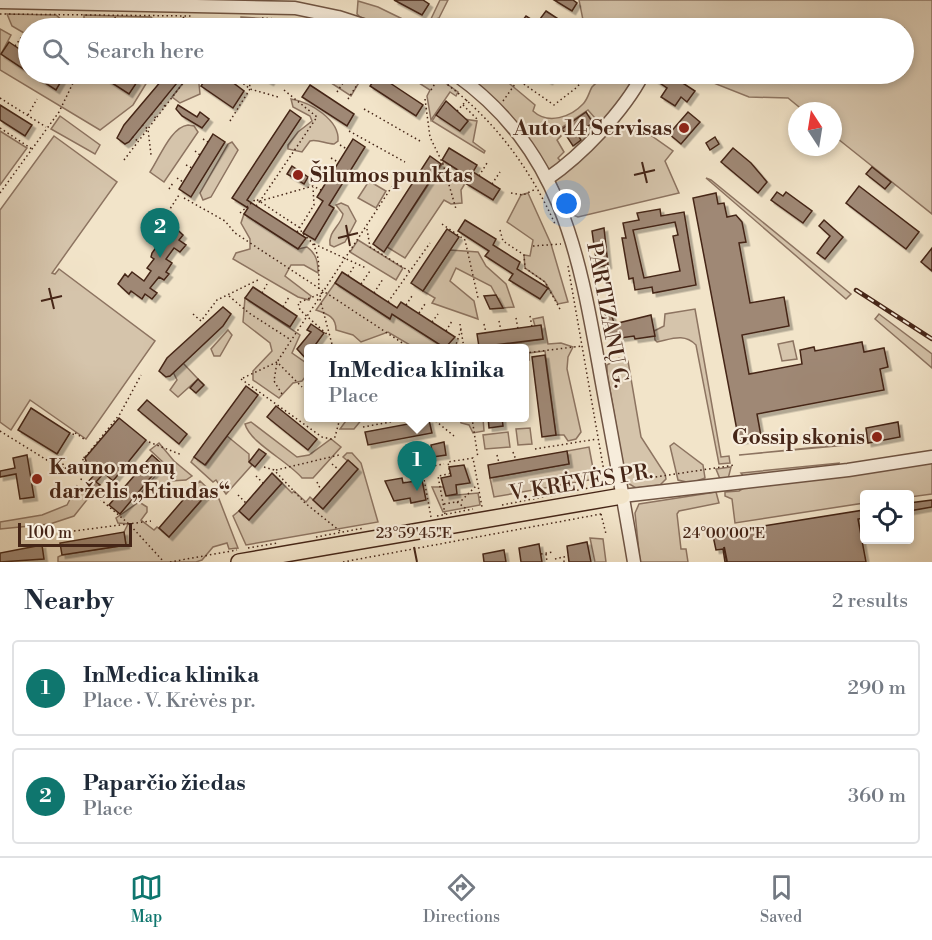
<!DOCTYPE html>
<html lang="en">
<head>
<meta charset="utf-8">
<style>
	:root { --surface:#fff; --page:#f6f6f7; --text:#1f2937; --muted:#747a83; --line:#e0e1e3; --accent:#0f766e }
	body { margin:0; font-family:"Libre Bodoni",serif; background:var(--page); color:var(--text) }
	.controls { position:absolute; right:18px; bottom:18px; display:grid; overflow:hidden; border-radius:6px; box-shadow:0 3px 9px #0003 }
	.controls button { width:54px; height:54px; display:grid; place-items:center; padding:0; border:0; border-bottom:2px solid var(--line); background:var(--surface); color:var(--text); font:30px sans-serif }
	.compass { position:absolute; left:788px; top:102px; width:54px; height:54px; border-radius:50%; background:var(--surface); box-shadow:0 3px 9px #0003; rotate:348deg }
	.scale { position:absolute; left:18px; bottom:15px; width:114px; box-sizing:border-box; padding-left:6px; border:3px solid #452517; border-top:0; font-size:16px; line-height:21px; white-space:nowrap; color:#452517; -webkit-text-stroke:4px #f7eddc; paint-order:stroke }
	.you { position:absolute; left:567px; top:204px; width:21px; height:21px; margin:-15px; border:4px solid #fff; border-radius:50%; background:#1a73e8; box-shadow:0 0 0 9px #1a73e833 }
	.badge { display:grid; place-items:center; width:39px; height:39px; border-radius:50%; background:var(--accent); color:#fff; font-size:20px; font-weight:700 }
	.pin { position:absolute; translate:-50% -50px; filter:drop-shadow(0 2px 3px #0008) }
	.pin::after { content:''; position:absolute; top:32px; width:21px; height:18px; background:inherit; clip-path:polygon(0 0,100% 0,50% 100%) }
	.popup { position:absolute; left:304px; top:344px; width:225px; height:78px; box-sizing:border-box; display:grid; place-content:center; border-radius:6px; background:var(--surface); filter:drop-shadow(0 2px 4px #0005); font-size:20px; white-space:nowrap; color:var(--muted) }
	.popup b { font-size:22px; color:var(--text) }
	.popup::after { content:''; position:absolute; left:50%; top:100%; margin-left:-12px; border:12px solid transparent; border-top-color:var(--surface) }
	.list { margin:0; padding:0; list-style:none }
	h2 { display:flex; justify-content:space-between; align-items:center; height:78px; margin:0; padding:0 24px; font-size:26px }
	h2 small { font-size:20px; font-weight:400; color:var(--muted) }
	.list li { display:grid; grid-template-columns:39px 1fr auto; gap:18px; align-items:center; box-sizing:border-box; height:96px; margin:0 12px 12px; padding:0 12px; border:2px solid var(--line); border-radius:6px }
	.list b { display:block; font-size:22px; white-space:nowrap }
	.list p { margin:0; font-size:20px; white-space:nowrap; color:var(--muted) }
	.list em { font-size:20px; font-style:normal; color:var(--muted) }
	.icon { flex:none; width:33px; height:33px; fill:none; stroke:currentColor; stroke-width:2; stroke-linecap:round; stroke-linejoin:round }
	.map { position:relative; flex:none; width:932px; height:562px; overflow:hidden }
	.search { position:absolute; background:var(--surface); box-shadow:0 3px 9px #0003; left:18px; right:18px; top:18px; height:66px; display:flex; align-items:center; gap:15px; box-sizing:border-box; padding:0 21px; border-radius:33px; color:var(--muted); font-size:22px }
	.sheet { height:294px; background:var(--surface) }
	nav { display:flex; justify-content:space-around; align-items:center; box-sizing:border-box; height:84px; border-top:2px solid var(--line); background:var(--surface); font-size:16px; color:var(--muted) }
	nav a { display:grid; justify-items:center; gap:3px }
	nav .on { color:var(--accent) }
	.map>svg:first-child { display:block }
	.green { fill:#d5c4ab; stroke:#8d7461; stroke-width:1.5 }
	.building { fill:#9f8874; stroke:#452517; stroke-width:1.5; fill-rule:evenodd; filter:url(#shadow) }
	.lines { fill:none; stroke-linecap:round; stroke-linejoin:round }
	.minor-casing { stroke:#705544; stroke-width:15 }
	.major-casing { stroke:#452517; stroke-width:18 }
	.path { stroke:#452517; stroke-width:1.5; stroke-dasharray:1.5 3; stroke-linecap:butt }
	.minor { stroke:#f7eddc; stroke-width:12 }
	.major { stroke:#f2e4c9; stroke-width:15 }
	.rail-casing { stroke:#452517; stroke-width:4.5 }
	.rail { stroke:#f7eddc; stroke-width:2; stroke-dasharray:7; stroke-linecap:butt }
	.ticks { fill:none; stroke:#452517; stroke-width:2 }
	.poi-dot { fill:#8f2418; stroke:#f7eddc; stroke-width:2 }
	.labels { text-anchor:middle; stroke-width:4.5; stroke-linejoin:round; paint-order:stroke }
	.poi-label { font-size:21px; font-weight:bold; fill:#452517; stroke:#f7eddc; text-anchor:end }
	.street-label { font-size:21px; fill:#452517; stroke:#f7eddc }
	.ticks-label { font-size:15px; text-anchor:middle; fill:#452517; stroke:#f7eddc; stroke-width:4.5; stroke-linejoin:round; paint-order:stroke }
</style>
</head>
<body>
<div class="map">
<svg width="932" height="562" viewBox="0 0 932 562">
	<defs>
		<filter id="shadow"><feDropShadow dx="3.5" dy="3.5" stdDeviation="0" flood-color="#0004"/></filter>
	</defs>
	<rect width="100%" height="100%" fill="#f2e4c9"/>
	<filter id="stains"><feTurbulence type="fractalNoise" baseFrequency=".00333" numOctaves="4"/><feColorMatrix values="0 0 0 0 .2 0 0 0 0 .09 0 0 0 0 .02 0 0 0 .5 -.17"/></filter>
	<radialGradient id="worn" r=".72"><stop offset=".6" stop-color="#630" stop-opacity="0"/><stop offset="1" stop-color="#630" stop-opacity=".3"/></radialGradient>
	<g class="green">
		<path d="M440,0H448L439,18L430,21Z"/>
		<path d="M579,0H932V214L833,135V111H804L788,98L749,97L711,82L708,74H904V28H589L584,25Z"/>
		<path d="M358,1L378,7L421,28H388L360,17L357,14Z"/>
		<path d="M7,14L56,15L71,28H36L31,26L24,33L12,26Z"/>
		<path d="M84,15L151,17L160,28H90L84,25Z"/>
		<path d="M241,17L312,22L310,28H241Z"/>
		<path d="M0,29L11,35L1,54L55,89L63,78L62,74H98L129,93L140,77L136,74H152L133,105L100,130L0,70Z"/>
		<path d="M190,74H198L200,94L180,103L172,97Z"/>
		<path d="M328,74H364L351,96L325,79Z"/>
		<path d="M405,74H433L458,92L456,96L450,92L431,120L427,96L430,90Z"/>
		<path d="M466,74H498L535,105L533,111C548,125 571,117 583,104C588,99 589,92 592,87C596,82 602,80 605,74H626L634,80L601,125L588,110L558,130L561,136L557,140L564,152L558,158L562,163L555,170H549C526,135 500,99 466,74Z"/>
		<path d="M291,99C310,102 340,120 338,141L334,144C326,144 318,139 310,141L302,152L288,149V145L298,132L312,121L310,116L293,107Z"/>
		<path d="M436,115L477,121L473,142L485,151L484,153L432,121Z"/>
		<path d="M60,116L100,145L95,154L51,129Z"/>
		<path d="M188,125L194,126L198,132L164,182L150,172C160,157 171,127 188,125Z"/>
		<path d="M630,125L639,127L673,151L665,161L679,193L578,217L570,214L555,180C578,157 596,130 630,125Z"/>
		<path d="M0,131L27,148L0,185Z"/>
		<path d="M54,136L117,182L52,273L55,274L59,269L155,341L86,439L30,400L11,430L0,422V210Z"/>
		<path d="M232,142L238,150L211,197L203,200L200,193L228,144Z"/>
		<path d="M444,161L469,177L461,190L462,203L451,204L444,200L405,258L387,247Z"/>
		<path d="M706,178L711,180L851,294L846,299Z"/>
		<path d="M369,181L386,191L376,208L358,198Z"/>
		<path d="M528,193L551,244L568,302L558,304L545,282L525,268L524,255L530,256L533,240L507,222L521,195Z"/>
		<path d="M341,203L348,206L356,221L345,242L334,247L330,245C328,231 341,226 343,214L336,205Z"/>
		<path d="M244,214L298,249L307,247C317,254 318,263 318,273L304,265H291L285,276L311,296L309,300L298,297L233,259L236,253L250,249V239L241,223Z"/>
		<path d="M358,240L403,268L396,280L350,252Z"/>
		<path d="M450,250L478,252L486,266L506,284L514,307L503,308L491,286L456,268L450,281L474,301L478,319L432,303L435,298L423,291Z"/>
		<path d="M335,283L389,318L392,314L445,348H415L388,332L361,342L353,335L336,330C336,317 328,314 316,310Z"/>
		<path d="M245,298L300,335L292,353L309,365V372L302,381L293,383L279,398L253,380V371L272,351L270,343L243,322Z"/>
		<path d="M695,309L721,457L729,456L730,463L719,464L696,345C684,333 672,339 657,342L655,340L654,331L664,326L665,314Z"/>
		<path d="M879,314L932,354V368L875,319Z"/>
		<path d="M543,317L548,344L561,343L573,347L568,357L567,369L581,432L576,439L568,441L564,435H556L545,351L529,353V360H525V348H479L543,339L541,326H535L533,319Z"/>
		<path d="M228,330L232,335L220,356H214L211,349Z"/>
		<path d="M793,341L797,359L782,361L778,344Z"/>
		<path d="M619,358L628,361L641,437L665,474L666,479L660,485L636,488L626,482L607,373V365Z"/>
		<path d="M183,363L198,379L178,397L170,390L177,380L173,372Z"/>
		<path d="M348,418H363L354,429H340Z"/>
		<path d="M460,418H483L484,431L473,433L469,425L461,423Z"/>
		<path d="M251,422L297,457L309,455L331,439L341,447L313,478H302C288,461 250,443 245,424Z"/>
		<path d="M530,428L532,444L518,445L516,429Z"/>
		<path d="M508,432L510,447L485,449L483,435Z"/>
		<path d="M227,436L249,454V462L252,465L226,494L216,480L213,482L191,462L194,457L206,465Z"/>
		<path d="M159,443L174,461L192,476L186,480L170,481L149,498L141,493L165,464L150,450Z"/>
		<path d="M674,443L703,465L705,478L691,483L678,480L670,446Z"/>
		<path d="M847,444V445L739,455H740Z"/>
		<path d="M589,447L595,479L494,497L490,478L569,464L567,451Z"/>
		<path d="M347,453H352L361,463L378,522L246,545L233,516L239,511L249,520L282,483L292,493L294,491L306,502L310,497L323,509L357,469L343,457Z"/>
		<path d="M932,462V494L910,497V494H864V503L735,523L732,499L725,496V492L739,491L749,485Z"/>
		<path d="M839,463L838,466L744,477L741,473Z"/>
		<path d="M731,467L728,479H720L716,469Z"/>
		<path d="M200,481L219,499L238,548L229,549L227,543L213,547L202,560L196,562H58V557L62,555L126,545L124,532L128,524L118,523L116,518L139,502L147,507V512L141,520L154,530L157,527L169,537L206,495L195,486Z"/>
		<path d="M77,486L90,496L74,516L50,524L0,529V522L42,515L67,505Z"/>
		<path d="M432,487H445L447,496L478,493L480,505L443,512Z"/>
		<path d="M716,492L719,503L679,511L677,514L681,549H686L688,562H640L635,513L639,504Z"/>
		<path d="M590,538L603,539L606,562H595Z"/>
	</g>
	<g class="building">
		<path d="M394,0H423L429,4L422,15Z"/>
		<path d="M554,0H573L577,3L572,11Z"/>
		<path d="M546,11L572,28H517L526,16L537,23Z"/>
		<path d="M9,42L28,55V72L1,54Z"/>
		<path d="M31,74H56L63,78L56,90Z"/>
		<path d="M98,74H123L137,82L129,94Z"/>
		<path d="M167,74H182L181,78L129,142L125,144L117,138L124,125Z"/>
		<path d="M209,74H216L223,78L224,76L244,91L233,108L201,86Z"/>
		<path d="M256,74H275L270,82Z"/>
		<path d="M537,74H554L549,81Z"/>
		<path d="M651,74H669L695,91L687,102L681,97L675,106L661,97L667,88L651,77Z"/>
		<path d="M378,75L423,105L416,116L370,86Z"/>
		<path d="M310,85L354,114L347,126L302,97Z"/>
		<path d="M446,101L468,121L460,131L436,115Z"/>
		<path d="M0,105L32,125L25,136L0,120Z"/>
		<path d="M178,105L197,117L200,112L209,119L202,128L182,116L176,109Z"/>
		<path d="M290,110L301,118L247,200L306,238L298,249L244,214L248,208L232,198Z"/>
		<path d="M586,112L593,123L582,130L584,133L579,137L581,140L573,146L562,129Z"/>
		<path d="M688,112L700,122L681,144L669,134Z"/>
		<path d="M213,134L225,142L191,197L179,189Z"/>
		<path d="M715,137L719,144L710,150L706,143Z"/>
		<path d="M353,139L365,147L329,205L334,208L315,240L303,233L323,201L317,197Z"/>
		<path d="M449,148L477,165L473,172L500,189L493,200L465,183L469,177L442,160Z"/>
		<path d="M733,148L751,163L767,182L758,193L721,162Z"/>
		<path d="M430,156L441,164L384,252L373,244Z"/>
		<path d="M292,166L308,177L304,184L287,174Z"/>
		<path d="M872,167L891,182L885,189L866,174Z"/>
		<path d="M859,186L919,232L906,249L846,203Z"/>
		<path d="M777,192L783,196L786,192L812,211L803,223L771,200Z"/>
		<path d="M716,193L718,204L724,203L727,217L736,215L742,222L746,242L739,243L750,303L784,297L789,326L742,335L749,374L802,364L800,350L814,347L815,351L862,342L864,352L884,348L888,367L880,369L884,390L757,414L761,436L739,441L693,198Z"/>
		<path d="M660,209L661,216L684,212L696,285L653,293L652,287L635,290L633,278L629,279L622,238H626L623,223L639,220L637,213ZM675,222L678,235L673,236L680,271L644,278L633,230Z"/>
		<path d="M165,218L183,235L179,240L186,245L180,252L174,248L166,259L172,263L166,272L169,274L164,280L159,277L150,288L157,293L152,299L145,294L142,299L131,291L129,294L118,284L125,274L128,277L132,272L144,281L151,271L147,268L154,259L151,257L152,253L160,242L155,238L160,232L154,227L159,220L162,222Z"/>
		<path d="M465,220L496,239L493,245L520,262L517,269L548,288L540,299L509,280L513,274L485,256L489,251L458,231Z"/>
		<path d="M824,220L843,237L825,259L817,253L830,236L819,226Z"/>
		<path d="M604,228L608,265L593,268L591,260L596,259L592,231Z"/>
		<path d="M447,229L459,237L423,291L411,283Z"/>
		<path d="M932,248V271L921,262Z"/>
		<path d="M342,272L397,308L401,302L455,337L445,348L392,314L390,319L335,283Z"/>
		<path d="M253,287L297,316L290,327L245,298Z"/>
		<path d="M496,295L503,308L490,309L484,296Z"/>
		<path d="M223,307L231,314L223,326L170,376L166,377L159,371L167,358Z"/>
		<path d="M611,312L614,324L651,315L655,336L635,339L634,336L613,339L606,334L604,325H607L605,313Z"/>
		<path d="M311,324L324,333L313,348H309V362L297,349L311,332L307,330Z"/>
		<path d="M541,325L543,339L479,347L477,334Z"/>
		<path d="M545,355L556,435L542,437L532,357Z"/>
		<path d="M198,379L204,385L196,393L190,388Z"/>
		<path d="M246,386L258,395L205,465L194,457Z"/>
		<path d="M147,400L187,434L179,444L138,410Z"/>
		<path d="M276,406L317,439L308,450L267,417Z"/>
		<path d="M31,408L70,433L57,454L18,430Z"/>
		<path d="M488,417H502L503,426L489,428Z"/>
		<path d="M119,418L146,440L113,481L104,473L96,482L100,485L95,491L87,483L95,474L88,467L85,458Z"/>
		<path d="M429,420L432,433L368,445L365,432Z"/>
		<path d="M898,422L900,437L868,443L866,428Z"/>
		<path d="M444,442L446,455L433,457L431,445Z"/>
		<path d="M259,449L266,454L255,467L249,462Z"/>
		<path d="M567,451L569,464L490,478L488,465Z"/>
		<path d="M27,455L34,497L20,499L16,474L0,477V471L15,468L13,458Z"/>
		<path d="M152,455L162,464L120,514L109,505Z"/>
		<path d="M348,460L358,469L323,509L313,500Z"/>
		<path d="M464,465L470,483L456,485L457,494L446,496L441,478L451,476L449,467Z"/>
		<path d="M272,473L282,483L249,520L239,511Z"/>
		<path d="M402,478L403,483L422,480L426,500L411,503L410,498L394,501L385,481Z"/>
		<path d="M195,486L206,495L169,537L159,528Z"/>
		<path d="M932,500V507L909,511V503Z"/>
		<path d="M864,510V518L858,519L866,562H725L723,549L716,550L713,536L719,533Z"/>
		<path d="M124,532L126,545L62,555L60,543Z"/>
		<path d="M587,542L591,562H569L567,546Z"/>
		<path d="M539,544L542,562H521L519,548Z"/>
		<path d="M42,545L44,559L0,562V553Z"/>
		<path d="M504,550L506,562H484L483,554Z"/>
	</g>
	<g class="lines">
		<defs>
			<g id="minor">
				<path d="M0,2L295,8L338,17L372,28"/>
				<path d="M455,74C565,152 580,261 602,383C613,443 624,502 634,562"/>
				<path d="M547,179C582,155 624,111 643,74"/>
				<path d="M622,496L848,470L932,457"/>
			</g>
			<path id="major" d="M239,562L622,496"/>
		</defs>
		<use href="#minor" class="minor-casing"/>
		<use href="#major" class="major-casing"/>
		<g class="path">
			<path d="M0,14L191,16"/>
			<path d="M115,17L117,28"/>
			<path d="M183,17L192,28"/>
			<path d="M262,18L308,21"/>
			<path d="M321,24L335,28"/>
			<path d="M15,46L23,35"/>
			<path d="M28,55V54"/>
			<path d="M244,74L239,80L250,89L278,97"/>
			<path d="M433,74C489,113 527,162 555,224"/>
			<path d="M522,75L518,80L554,105L576,88L589,74"/>
			<path d="M229,79L231,75"/>
			<path d="M284,90L317,117L260,201L313,186L321,190"/>
			<path d="M431,90L438,79"/>
			<path d="M337,92L349,74"/>
			<path d="M0,98L46,127"/>
			<path d="M348,99L364,74"/>
			<path d="M425,99L430,137L443,164L456,209"/>
			<path d="M503,101L518,80L509,74"/>
			<path d="M160,103L165,106"/>
			<path d="M463,105L478,120"/>
			<path d="M364,109L420,141"/>
			<path d="M457,111L468,99"/>
			<path d="M151,114L156,118"/>
			<path d="M28,115L37,99"/>
			<path d="M230,121L250,89L249,74"/>
			<path d="M142,125L148,129L151,155"/>
			<path d="M0,128L32,149"/>
			<path d="M349,131L405,162"/>
			<path d="M132,137L138,141"/>
			<path d="M203,139L208,142"/>
			<path d="M340,145L347,149"/>
			<path d="M195,151L200,155"/>
			<path d="M331,158L338,162"/>
			<path d="M124,160L190,74"/>
			<path d="M186,165L192,168"/>
			<path d="M322,172L330,176"/>
			<path d="M479,176L487,163"/>
			<path d="M177,178L183,182"/>
			<path d="M492,184L500,172"/>
			<path d="M169,189L173,183"/>
			<path d="M0,193L59,112L74,81L66,74"/>
			<path d="M511,193L523,195L536,189"/>
			<path d="M184,198L225,221L235,233L410,348"/>
			<path d="M256,206L260,201"/>
			<path d="M168,212L179,195"/>
			<path d="M240,213L256,199L300,228C302,236 310,238 314,246C321,260 318,274 319,289"/>
			<path d="M442,224L465,240L478,298"/>
			<path d="M367,229L370,247L409,271"/>
			<path d="M500,230L503,241L524,255L525,268L545,282L561,311"/>
			<path d="M297,232L314,205L313,187"/>
			<path d="M314,244L366,268"/>
			<path d="M533,246L561,244"/>
			<path d="M568,266L606,483"/>
			<path d="M348,276L355,265"/>
			<path d="M361,284L370,271"/>
			<path d="M262,293L267,284"/>
			<path d="M322,293L298,303L300,310L329,336"/>
			<path d="M374,293L383,279"/>
			<path d="M229,296L249,313L291,340"/>
			<path d="M320,299L333,348"/>
			<path d="M388,302L430,243"/>
			<path d="M406,305L412,296"/>
			<path d="M283,307L289,297"/>
			<path d="M419,313L425,304"/>
			<path d="M193,314L201,321L217,300L260,279"/>
			<path d="M530,316L532,327"/>
			<path d="M516,318L518,329"/>
			<path d="M499,321L501,331"/>
			<path d="M432,322L438,314"/>
			<path d="M460,324L464,348"/>
			<path d="M484,324L486,333"/>
			<path d="M446,331L452,321"/>
			<path d="M455,348L461,329"/>
			<path d="M525,353L582,346"/>
			<path d="M243,378L277,362L302,387"/>
			<path d="M241,379L322,437L331,439L335,437L340,418"/>
			<path d="M282,394L274,381L277,362L395,182"/>
			<path d="M420,418V422"/>
			<path d="M432,418L454,436"/>
			<path d="M472,418L478,458"/>
			<path d="M363,427L412,418"/>
			<path d="M0,431L50,462L73,472L120,414L141,375"/>
			<path d="M73,435L74,432L84,439"/>
			<path d="M149,442L182,455"/>
			<path d="M535,449L597,439"/>
			<path d="M58,452L57,455L66,469"/>
			<path d="M513,452L516,460"/>
			<path d="M497,455L499,463"/>
			<path d="M332,464L339,470"/>
			<path d="M264,467L274,470L305,503L340,531"/>
			<path d="M276,470L339,455"/>
			<path d="M450,474L448,462L473,458L482,507"/>
			<path d="M256,476L263,483"/>
			<path d="M81,480L85,467L84,456"/>
			<path d="M629,481L735,465"/>
			<path d="M317,482L321,490"/>
			<path d="M238,495L246,503"/>
			<path d="M100,499L129,524L164,562"/>
			<path d="M457,502L468,510"/>
			<path d="M444,504L461,501L477,485"/>
			<path d="M502,505L609,484"/>
			<path d="M445,514L438,476L449,474"/>
			<path d="M601,514L606,534"/>
			<path d="M437,516L473,509"/>
			<path d="M431,517L422,468L444,464"/>
			<path d="M74,531L151,521"/>
			<path d="M316,537L364,528"/>
			<path d="M248,548L278,543"/>
			<path d="M541,554L553,552"/>
			<path d="M546,554L547,562"/>
			<path d="M555,559L563,557"/>
			<path d="M170,562L237,550"/>
			<path d="M343,562L601,514V511"/>
			<path d="M564,562V557L568,556"/>
		</g>
		<use href="#minor" class="minor"/>
		<use href="#major" class="major"/>
		<defs>
			<path id="rail" d="M856,290L932,339"/>
		</defs>
		<use href="#rail" class="rail-casing"/>
		<use href="#rail" class="rail"/>
	</g>
	<path class="ticks" d="M642,162L647,183M634,175L655,170M346,225L350,246M338,238L358,233M49,288L54,309M41,301L62,296M414,547L417,562M724,547L727,562"/>
	<g class="poi-dot">
		<circle cx="684" cy="128" r="6"/>
		<circle cx="298" cy="175" r="6"/>
		<circle cx="877" cy="437" r="6"/>
		<circle cx="37" cy="479" r="6"/>
	</g>
	<g class="labels">
		<g class="poi-label">
			<text x="672" y="135">Auto 14 Servisas</text>
			<text x="310" y="182" text-anchor="start">Šilumos punktas</text>
			<text x="865" y="444">Gossip skonis</text>
			<text x="49" y="474" text-anchor="start">Kauno menų<tspan x="49" dy="24">darželis „Etiudas“</tspan></text>
		</g>
		<g class="street-label">
			<text transform="translate(608 315) rotate(79)" y="7">PARTIZANŲ G.</text>
			<text transform="translate(581 482) rotate(-9)" y="7">V. KRĖVĖS PR.</text>
		</g>
	</g>
	<g class="ticks-label">
		<text x="414" y="538">23°59'45"E</text>
		<text x="724" y="538">24°00'00"E</text>
	</g>
	<rect width="100%" height="100%" filter="url(#stains)"/>
	<rect width="100%" height="100%" fill="url(#worn)"/>
</svg>
<div class="controls">
<button><svg class="icon" aria-label="locate" viewBox="0 0 24 24"><circle cx="12" cy="12" r="6"/><path d="M12 2v4M12 18v4M2 12h4M18 12h4"/></svg></button>
</div>
<svg class="compass" viewBox="-18 -18 36 36"><path d="M0-13l5 13h-10z" fill="#e53935"/><path d="M0 13l5-13h-10z" fill="#747a83"/></svg>
<div class="scale">100 m</div>
<div class="you"></div>
<div class="pin badge" style="left:417px;top:491px">1</div>
<div class="popup"><b>InMedica klinika</b>Place</div>
<div class="pin badge" style="left:160px;top:258px">2</div>
<div class="search"><svg class="icon" aria-label="search" viewBox="0 0 24 24"><circle cx="10" cy="10" r="6"/><path d="M15 15l6 6"/></svg>Search here</div>
</div>
<section class="sheet">
<h2>Nearby<small>2 results</small></h2>
<ul class="list">
<li><span class="badge">1</span><div><b>InMedica klinika</b><p>Place · V. Krėvės pr.</p></div><em>290 m</em></li>
<li><span class="badge">2</span><div><b>Paparčio žiedas</b><p>Place</p></div><em>360 m</em></li>
</ul>
</section>
<nav>
<a class="on"><svg class="icon" aria-label="map" viewBox="0 0 24 24"><path d="M3 6l6-2 6 2 6-2v14l-6 2-6-2-6 2zM9 4v14M15 6v14"/></svg>Map</a>
<a><svg class="icon" aria-label="directions" viewBox="0 0 24 24"><path d="M12 3l9 9-9 9-9-9zM9 14v-3h6M13 9l2 2-2 2"/></svg>Directions</a>
<a><svg class="icon" aria-label="saved" viewBox="0 0 24 24"><path d="M7 4h10v16l-5-4-5 4z"/></svg>Saved</a>
</nav>
</body>
</html>
